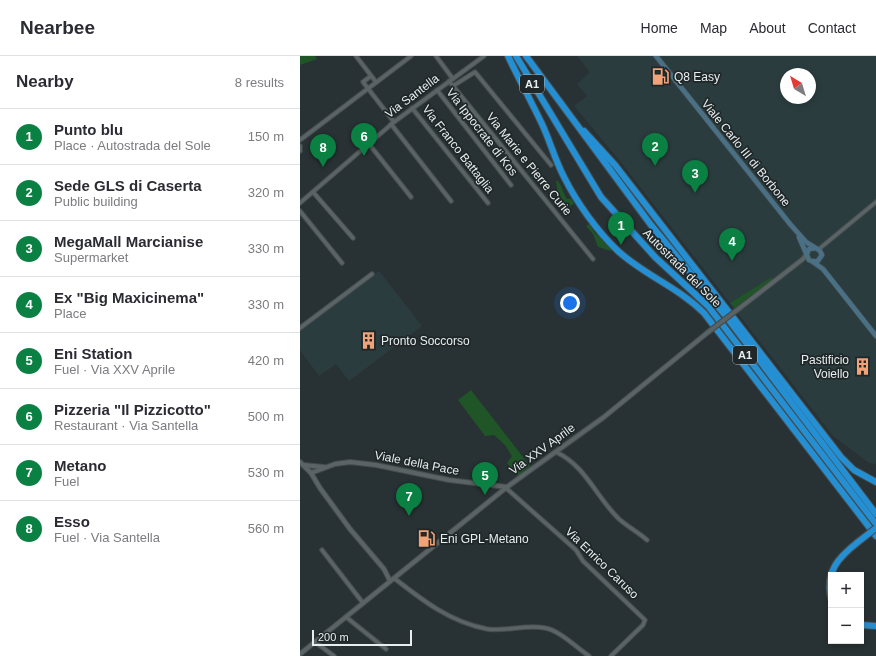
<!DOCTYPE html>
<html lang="en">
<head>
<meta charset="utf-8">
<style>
	:root { --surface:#fff; --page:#f2f2f3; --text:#2b2b33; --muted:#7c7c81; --line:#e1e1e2; --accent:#0b8043 }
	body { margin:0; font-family:Helvetica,sans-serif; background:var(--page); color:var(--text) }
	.controls { position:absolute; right:12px; bottom:12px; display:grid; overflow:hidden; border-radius:0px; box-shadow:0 2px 6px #0003 }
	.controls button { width:36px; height:36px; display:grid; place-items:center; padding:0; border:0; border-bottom:1px solid var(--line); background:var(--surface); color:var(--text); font:20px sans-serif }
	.compass { position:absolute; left:480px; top:12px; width:36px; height:36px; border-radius:50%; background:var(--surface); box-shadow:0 2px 6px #0003; rotate:322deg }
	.scale { position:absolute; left:12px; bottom:10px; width:100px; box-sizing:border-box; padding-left:4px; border:2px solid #e8edee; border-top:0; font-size:11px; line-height:14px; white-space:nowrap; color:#e8edee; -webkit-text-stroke:3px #1f2729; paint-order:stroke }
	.you { position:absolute; left:270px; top:247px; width:14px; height:14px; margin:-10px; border:3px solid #fff; border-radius:50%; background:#1a73e8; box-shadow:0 0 0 6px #1a73e833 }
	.badge { display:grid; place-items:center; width:26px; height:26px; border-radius:50%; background:var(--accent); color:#fff; font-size:13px; font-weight:700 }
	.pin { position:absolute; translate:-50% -33px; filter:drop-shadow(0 1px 2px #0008) }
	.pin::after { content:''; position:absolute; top:21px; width:14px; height:12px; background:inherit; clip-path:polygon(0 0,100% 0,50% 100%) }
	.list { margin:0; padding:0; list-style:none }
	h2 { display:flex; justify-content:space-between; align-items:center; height:52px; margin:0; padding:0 16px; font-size:17px }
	h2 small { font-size:13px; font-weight:400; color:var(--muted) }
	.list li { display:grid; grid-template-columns:26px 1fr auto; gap:12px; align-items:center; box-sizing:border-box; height:56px; padding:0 16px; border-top:1px solid var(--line) }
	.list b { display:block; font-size:15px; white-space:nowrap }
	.list p { margin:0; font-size:13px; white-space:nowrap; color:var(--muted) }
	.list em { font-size:13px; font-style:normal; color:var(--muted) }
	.map { position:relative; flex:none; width:576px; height:600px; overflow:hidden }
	header { display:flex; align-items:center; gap:24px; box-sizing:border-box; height:56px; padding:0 20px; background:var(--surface); border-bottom:1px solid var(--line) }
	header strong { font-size:19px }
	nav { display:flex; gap:22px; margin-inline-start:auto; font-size:14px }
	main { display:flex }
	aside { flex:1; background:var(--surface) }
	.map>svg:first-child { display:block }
	.built { fill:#2b3c3f; fill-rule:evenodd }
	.green { fill:#205527 }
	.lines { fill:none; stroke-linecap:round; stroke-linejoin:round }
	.minor-casing { stroke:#454c4d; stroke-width:5.5 }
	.tertiary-casing { stroke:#454c4d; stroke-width:6 }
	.secondary-casing { stroke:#454c4d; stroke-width:6 }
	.motorway-casing { stroke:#454c4d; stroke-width:8 }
	.minor { stroke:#5a6365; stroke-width:3.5 }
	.tertiary { stroke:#5a6365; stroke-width:4 }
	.secondary { stroke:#4a7086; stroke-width:4.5 }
	.motorway { stroke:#258fd4; stroke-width:6 }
	.tertiary-bridge-casing { stroke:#454c4d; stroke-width:6; stroke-linecap:butt }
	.motorway-bridge-casing { stroke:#454c4d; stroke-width:8; stroke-linecap:butt }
	.tertiary-bridge { stroke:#5a6365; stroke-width:4 }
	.motorway-bridge { stroke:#258fd4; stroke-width:6 }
	.labels { text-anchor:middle; stroke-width:3.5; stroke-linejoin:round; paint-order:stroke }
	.shield { fill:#1f2729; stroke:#acb2b3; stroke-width:1 }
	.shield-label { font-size:11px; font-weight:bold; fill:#e8edee }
	.poi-label { font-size:12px; fill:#e8edee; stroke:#1f2729; text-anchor:start }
	.street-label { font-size:12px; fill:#e8edee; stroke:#1f2729 }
</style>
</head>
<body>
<header>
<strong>Nearbee</strong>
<nav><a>Home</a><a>Map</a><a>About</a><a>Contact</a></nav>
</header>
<main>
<aside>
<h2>Nearby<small>8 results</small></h2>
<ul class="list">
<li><span class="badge">1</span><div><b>Punto blu</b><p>Place · Autostrada del Sole</p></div><em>150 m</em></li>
<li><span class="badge">2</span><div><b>Sede GLS di Caserta</b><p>Public building</p></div><em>320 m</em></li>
<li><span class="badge">3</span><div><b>MegaMall Marcianise</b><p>Supermarket</p></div><em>330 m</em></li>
<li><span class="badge">4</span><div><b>Ex &quot;Big Maxicinema&quot;</b><p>Place</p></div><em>330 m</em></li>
<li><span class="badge">5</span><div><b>Eni Station</b><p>Fuel · Via XXV Aprile</p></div><em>420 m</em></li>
<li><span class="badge">6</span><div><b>Pizzeria &quot;Il Pizzicotto&quot;</b><p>Restaurant · Via Santella</p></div><em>500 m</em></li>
<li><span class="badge">7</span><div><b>Metano</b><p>Fuel</p></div><em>530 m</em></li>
<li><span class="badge">8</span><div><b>Esso</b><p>Fuel · Via Santella</p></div><em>560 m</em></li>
</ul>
</aside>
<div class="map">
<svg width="576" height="600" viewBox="0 0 576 600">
	<rect width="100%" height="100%" fill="#283133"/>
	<g class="built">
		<path d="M277,0H576V408L569,407L533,380L320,105L274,50L287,40L277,28L290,16ZM486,18H510V42H486Z"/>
		<path d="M79,215L122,270L49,325L36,308L19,320L0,294V275Z"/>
	</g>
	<g class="green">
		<path d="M0,0H15L17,3L0,9Z"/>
		<path d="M256,125H258C262,130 263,137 267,143H271L274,147L266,154L258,137Z"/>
		<path d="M289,168L295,177L312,192L311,195L298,191L293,178L286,170Z"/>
		<path d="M472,221V224L434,252L430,247Z"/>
		<path d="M171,334L230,410L218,420L207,407L212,400L205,389L194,379L185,380L158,344Z"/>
	</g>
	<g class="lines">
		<defs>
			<g id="minor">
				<path d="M56,0L76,26"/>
				<path d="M136,0L153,23"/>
				<path d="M71,20L63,26L94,66"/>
				<path d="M149,25L293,203"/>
				<path d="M153,30L175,16L251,109"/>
				<path d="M137,34L211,129"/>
				<path d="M112,52L188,147"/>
				<path d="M91,68L151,145"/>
				<path d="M0,84L111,0"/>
				<path d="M69,88L111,141"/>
				<path d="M0,90V95"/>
				<path d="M13,136L53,182"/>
				<path d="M0,147L94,66L184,0"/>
				<path d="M0,155L42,207"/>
				<path d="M519,193L576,146"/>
				<path d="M0,272L72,218"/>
				<path d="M256,396C286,410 296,441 319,463C328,471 338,476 347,484"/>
				<path d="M206,432L276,494L283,505L345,564L343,569L311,600"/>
				<path d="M22,494L63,547"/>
				<path d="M94,522C122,544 150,566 187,573C206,576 226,568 245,572C259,574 277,592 289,600"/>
				<path d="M46,561L86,593"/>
				<path d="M15,586L34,600"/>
			</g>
			<g id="tertiary">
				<path d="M441,251L503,203L507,198"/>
				<path d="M0,406L11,417L20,432L50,473L84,513L90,525"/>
				<path d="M3,409L24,411"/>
				<path d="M11,417L35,408L50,406L76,409L149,424L207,431"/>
				<path d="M0,598L207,431L304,361L407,277"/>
			</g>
			<g id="secondary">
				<path d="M356,0L490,168L506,186L514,191"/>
				<path d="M499,181L509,204L517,206L522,199L520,195L516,192L509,193L507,198"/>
				<path d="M513,206L523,213L576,280"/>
			</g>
			<g id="motorway">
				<path d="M208,0C219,23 231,45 242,68C250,85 255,104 264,121C277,147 297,175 318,195C344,219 378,231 404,257L576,480"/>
				<path d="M216,0L301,141L355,201L408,250L576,468"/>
				<path d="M226,0L351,169L425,259L576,458"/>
				<path d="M284,75L315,109L541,401L554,414L576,426"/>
				<path d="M531,542C525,515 539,501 558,486"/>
				<path d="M561,569L576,570"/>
			</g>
		</defs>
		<use href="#minor" class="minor-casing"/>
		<use href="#tertiary" class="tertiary-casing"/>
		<use href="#secondary" class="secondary-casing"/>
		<use href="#motorway" class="motorway-casing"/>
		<use href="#minor" class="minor"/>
		<use href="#tertiary" class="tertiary"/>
		<use href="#secondary" class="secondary"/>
		<use href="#motorway" class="motorway"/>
		<defs>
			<path id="tertiary-bridge" d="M407,277L441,251"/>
			<path id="motorway-bridge" d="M558,486L576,472"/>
		</defs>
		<use href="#tertiary-bridge" class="tertiary-bridge-casing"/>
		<use href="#motorway-bridge" class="motorway-bridge-casing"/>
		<use href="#tertiary-bridge" class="tertiary-bridge"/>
		<use href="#motorway-bridge" class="motorway-bridge"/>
	</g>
	<defs>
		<symbol id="fuel-bare" viewBox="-9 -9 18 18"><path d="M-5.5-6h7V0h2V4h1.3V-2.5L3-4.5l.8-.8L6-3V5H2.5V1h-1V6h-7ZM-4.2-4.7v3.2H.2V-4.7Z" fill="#f0a279" stroke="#1f2729" stroke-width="2.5" paint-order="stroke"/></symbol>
		<symbol id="building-bare" viewBox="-9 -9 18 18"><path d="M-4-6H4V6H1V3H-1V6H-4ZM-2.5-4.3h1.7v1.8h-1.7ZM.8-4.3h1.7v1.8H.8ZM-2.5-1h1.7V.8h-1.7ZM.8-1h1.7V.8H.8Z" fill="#f0a279" stroke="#1f2729" stroke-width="2.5" paint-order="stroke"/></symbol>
	</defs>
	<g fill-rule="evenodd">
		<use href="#fuel-bare" x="348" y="8" width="25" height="25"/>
		<use href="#building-bare" x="56" y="272" width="25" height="25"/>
		<use href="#building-bare" x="550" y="298" width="25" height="25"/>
		<use href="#fuel-bare" x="114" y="470" width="25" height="25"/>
	</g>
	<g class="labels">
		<g class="shield">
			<rect x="220" y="19" width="24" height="18" rx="3"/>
			<rect x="433" y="290" width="24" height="18" rx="3"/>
		</g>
		<g class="shield-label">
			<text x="232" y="32">A1</text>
			<text x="445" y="303">A1</text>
		</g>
		<g class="poi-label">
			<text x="374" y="25">Q8 Easy</text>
			<text x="81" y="289">Pronto Soccorso</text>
			<text x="549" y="308" text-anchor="end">Pastificio<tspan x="549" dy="14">Voiello</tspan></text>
			<text x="140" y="487">Eni GPL-Metano</text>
		</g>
		<g class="street-label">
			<text transform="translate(112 40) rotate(-37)" y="4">Via Santella</text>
			<text transform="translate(182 76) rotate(52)" y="4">Via Ippocrate di Kos</text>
			<text transform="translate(158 93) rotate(52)" y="4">Via Franco Battaglia</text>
			<text transform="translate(446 97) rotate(51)" y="4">Viale Carlo III di Borbone</text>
			<text transform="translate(229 108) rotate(51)" y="4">Via Marie e Pierre Curie</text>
			<text transform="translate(382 212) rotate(45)" y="4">Autostrada del Sole</text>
			<text transform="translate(242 393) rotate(-36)" y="4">Via XXV Aprile</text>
			<text transform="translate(117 407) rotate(11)" y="4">Viale della Pace</text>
			<text transform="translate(302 507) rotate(44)" y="4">Via Enrico Caruso</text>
		</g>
	</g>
</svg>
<div class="controls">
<button>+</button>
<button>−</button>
</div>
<svg class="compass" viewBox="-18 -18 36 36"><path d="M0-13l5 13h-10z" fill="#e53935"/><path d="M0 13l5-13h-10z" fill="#7c7c81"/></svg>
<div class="scale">200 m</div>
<div class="you"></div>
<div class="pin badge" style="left:321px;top:189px">1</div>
<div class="pin badge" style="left:355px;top:110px">2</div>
<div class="pin badge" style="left:395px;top:137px">3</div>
<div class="pin badge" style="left:432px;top:205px">4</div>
<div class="pin badge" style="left:185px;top:439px">5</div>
<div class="pin badge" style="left:64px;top:100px">6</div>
<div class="pin badge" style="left:109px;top:460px">7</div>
<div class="pin badge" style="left:23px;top:111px">8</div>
</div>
</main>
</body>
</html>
